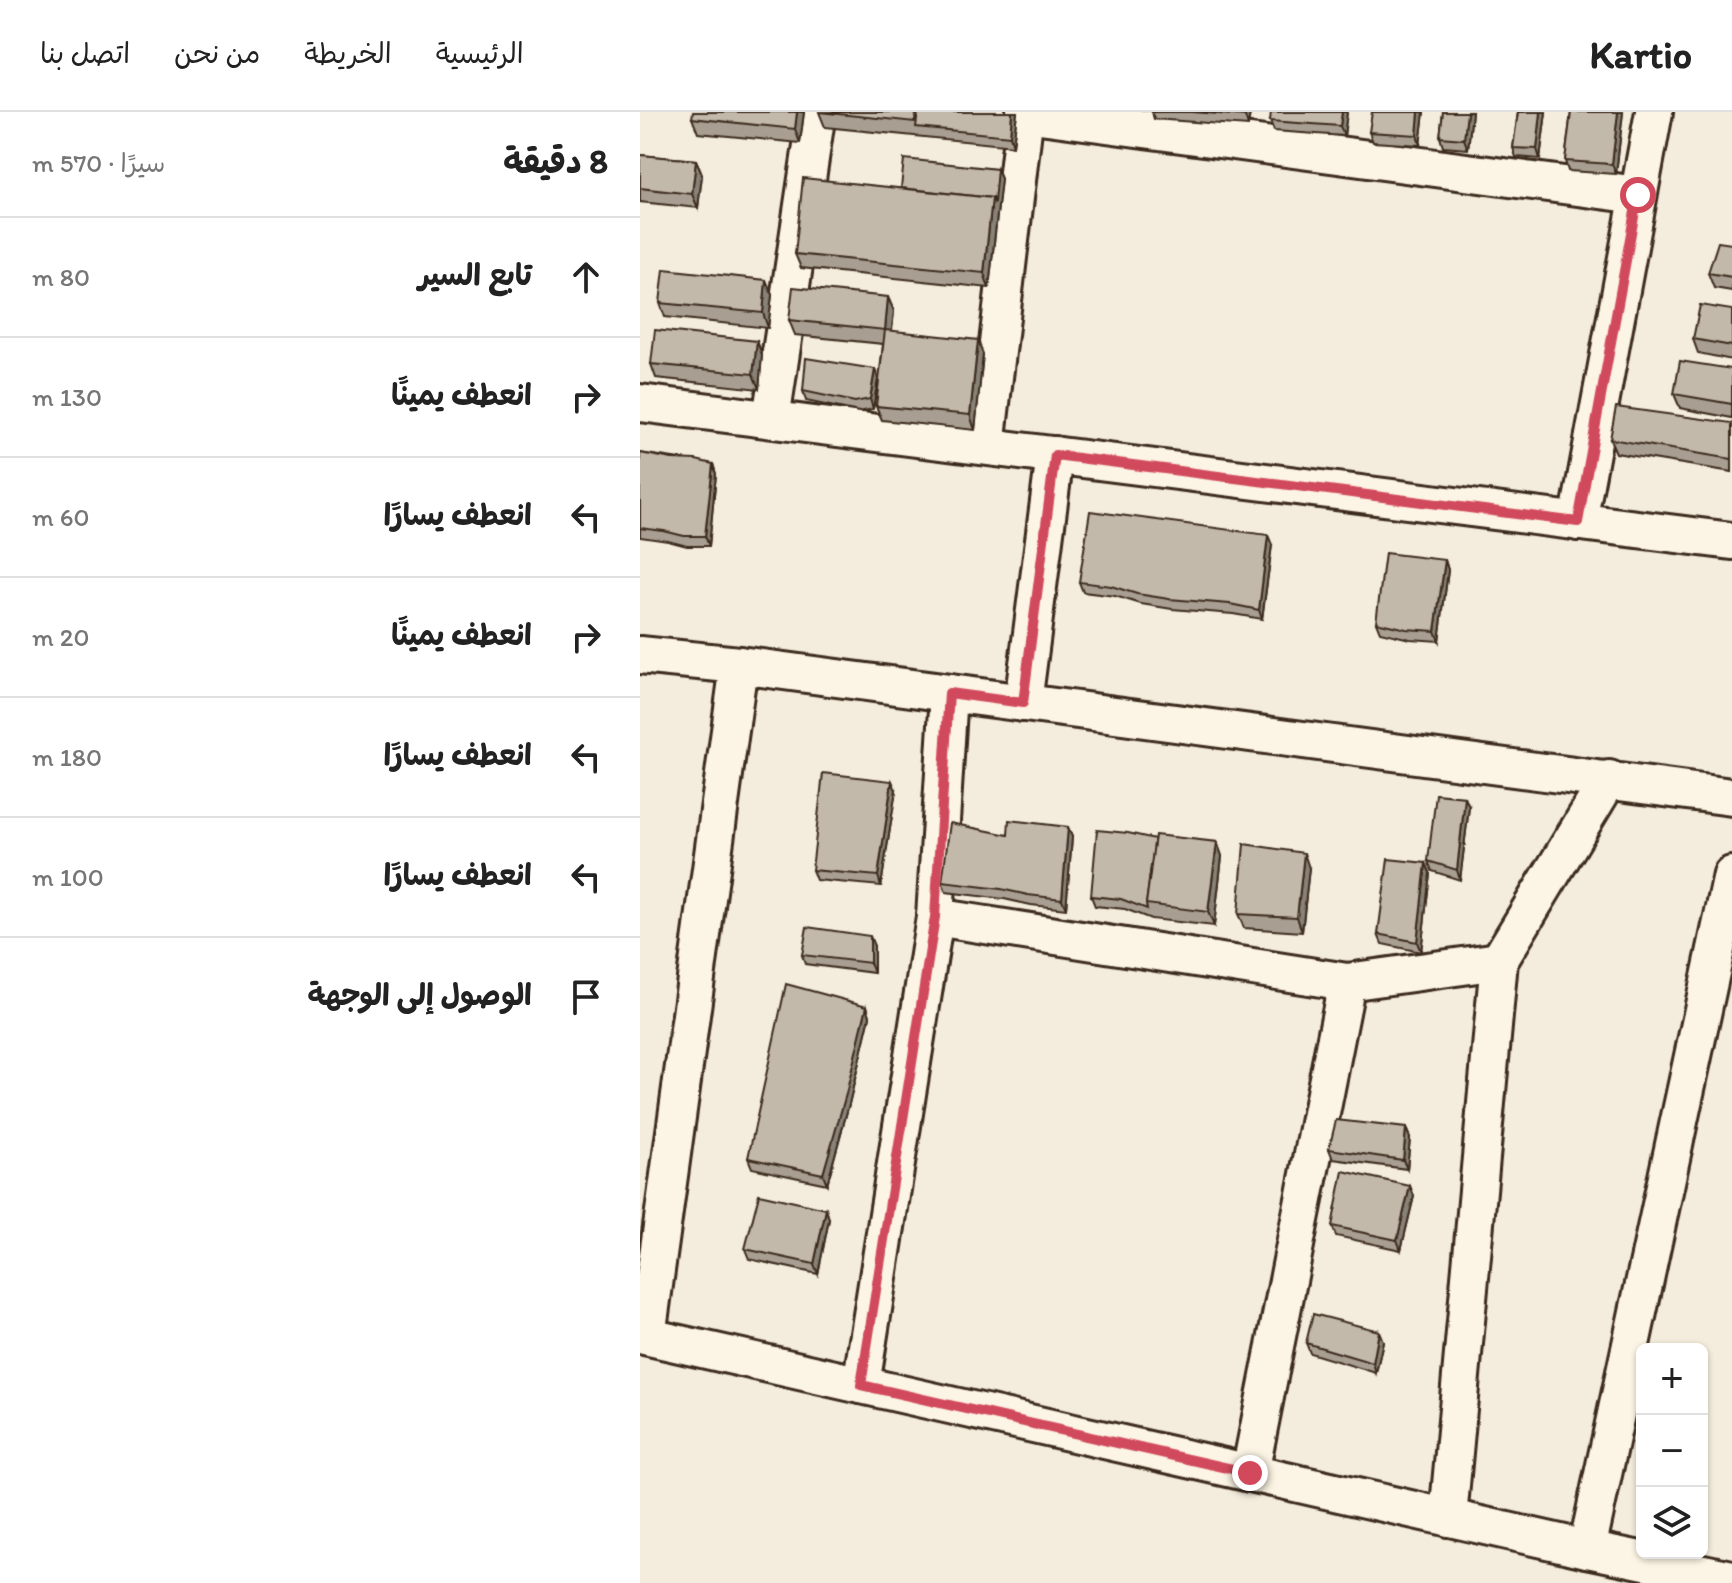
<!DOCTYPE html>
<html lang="ar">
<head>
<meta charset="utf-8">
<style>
	:root { --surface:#fff; --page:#f6f6f6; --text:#222; --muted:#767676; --line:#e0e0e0 }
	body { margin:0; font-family:Itim,"Playpen Sans Arabic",sans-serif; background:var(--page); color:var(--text); direction:rtl }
	.controls { position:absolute; right:24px; bottom:24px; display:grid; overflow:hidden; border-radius:12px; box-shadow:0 2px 6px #0004 }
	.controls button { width:72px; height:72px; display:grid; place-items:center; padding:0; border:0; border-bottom:2px solid var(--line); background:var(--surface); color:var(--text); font:40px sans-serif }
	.stop { position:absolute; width:24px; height:24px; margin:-18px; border:6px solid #d1495b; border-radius:50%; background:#fff }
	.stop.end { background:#d1495b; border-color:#fff; box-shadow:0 2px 8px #0008 }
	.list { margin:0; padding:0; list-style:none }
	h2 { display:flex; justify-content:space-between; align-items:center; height:104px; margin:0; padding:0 32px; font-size:34px }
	h2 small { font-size:26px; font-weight:400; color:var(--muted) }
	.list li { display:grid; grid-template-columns:52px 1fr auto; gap:24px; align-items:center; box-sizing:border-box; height:120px; padding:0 32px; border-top:2px solid var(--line) }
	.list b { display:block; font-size:30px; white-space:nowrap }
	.list em { font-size:26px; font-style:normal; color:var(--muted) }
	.icon { flex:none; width:44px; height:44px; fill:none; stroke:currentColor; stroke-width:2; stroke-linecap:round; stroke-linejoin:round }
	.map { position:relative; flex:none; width:1092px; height:1471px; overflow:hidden; direction:ltr }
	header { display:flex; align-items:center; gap:48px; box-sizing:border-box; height:112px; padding:0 40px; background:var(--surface); border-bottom:2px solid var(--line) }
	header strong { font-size:38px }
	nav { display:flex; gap:44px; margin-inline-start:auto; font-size:28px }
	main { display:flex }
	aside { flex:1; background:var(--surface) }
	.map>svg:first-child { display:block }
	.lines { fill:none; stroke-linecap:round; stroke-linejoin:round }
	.minor-casing { stroke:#3b2a1e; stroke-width:42 }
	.minor { stroke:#fcf5e5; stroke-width:36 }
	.wall { fill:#a89f92; stroke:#3b2a1e; stroke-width:2 }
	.shaded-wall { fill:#888277; stroke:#3b2a1e; stroke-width:2 }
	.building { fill:#c3b9aa; stroke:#3b2a1e; stroke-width:2 }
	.route { stroke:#d1495b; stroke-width:10 }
</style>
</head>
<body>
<header>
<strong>Kartio</strong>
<nav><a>الرئيسية</a><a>الخريطة</a><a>من نحن</a><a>اتصل بنا</a></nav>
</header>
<main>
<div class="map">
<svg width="1092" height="1471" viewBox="0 0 1092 1471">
	<rect width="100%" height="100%" fill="#f4eddd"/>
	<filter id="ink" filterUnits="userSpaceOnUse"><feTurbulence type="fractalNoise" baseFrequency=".0125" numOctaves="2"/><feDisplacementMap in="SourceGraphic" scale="16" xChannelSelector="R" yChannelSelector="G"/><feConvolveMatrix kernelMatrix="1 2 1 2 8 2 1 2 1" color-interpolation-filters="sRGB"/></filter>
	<g filter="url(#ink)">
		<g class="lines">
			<defs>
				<g id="minor">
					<path d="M385,1L998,83"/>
					<path d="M0,291L1092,429"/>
					<path d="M131,307L177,0"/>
					<path d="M346,334L385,0"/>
					<path d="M938,410L1014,0"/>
					<path d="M0,543L99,553L1092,685"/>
					<path d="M383,591L415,343"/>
					<path d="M295,805L707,870L859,849"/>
					<path d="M0,1223L947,1437L1092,1467"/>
					<path d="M7,1224L99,553"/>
					<path d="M221,1273L295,805L309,581"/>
					<path d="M610,1361L707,870"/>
					<path d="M808,1406L859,849L969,667"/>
					<path d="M947,1437L1092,763"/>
				</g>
			</defs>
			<use href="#minor" class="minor-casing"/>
			<use href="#minor" class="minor"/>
		</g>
		<g class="wall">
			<path d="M164,0L160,31L58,21L52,6Z"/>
			<path d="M179,0H377L373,34L185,15Z"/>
			<path d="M512,0H610L608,14L514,7Z"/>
			<path d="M707,0L704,24L634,19L630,9Z"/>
			<path d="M784,0L780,33L733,30L729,20Z"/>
			<path d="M803,0H832L828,37L803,35L800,25Z"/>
			<path d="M878,0H906L900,47L876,45L873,36Z"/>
			<path d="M931,0H983L976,62L928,59L925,49Z"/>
			<path d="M0,43L56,48L62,63L58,96L0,90Z"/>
			<path d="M357,57L361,67L349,176L161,156L155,142L261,76Z"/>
			<path d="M1092,132V179L1074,176L1068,161Z"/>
			<path d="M126,168L132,183L128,216L25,205L20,191Z"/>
			<path d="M1092,198V248L1058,241L1053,227Z"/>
			<path d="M254,199L252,219L343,242L335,318L242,308L236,294L243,232L155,223L149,208Z"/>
			<path d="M117,229L122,243L119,277L16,266L11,252Z"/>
			<path d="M235,257L238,267L233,297L219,300L166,289L163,279Z"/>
			<path d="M1092,257V306L1040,296L1034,282Z"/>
			<path d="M1092,311V360L976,341L970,327Z"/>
			<path d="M0,341L73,352L76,362L69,434H47L28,429L0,425Z"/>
			<path d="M632,433L622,507L593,502L532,497L501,492L475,484L443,480L439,470Z"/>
			<path d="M805,448L808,458L799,529L770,527L740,520L736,510Z"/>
			<path d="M256,678L241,774L176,768L172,758Z"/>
			<path d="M829,695L820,768L792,759L788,749Z"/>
			<path d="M428,715L432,725L426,797L391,793L364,787L306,780L302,770L368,723Z"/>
			<path d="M515,727L577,730L582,744L574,814L511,807L485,797L455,794L451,784Z"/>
			<path d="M786,751L790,761L781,840L742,832L738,822Z"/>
			<path d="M669,756L662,820L604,816L598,802Z"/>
			<path d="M234,834V861L165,852L162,843Z"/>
			<path d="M227,894L230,904L209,992L187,1072L112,1056L108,1046Z"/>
			<path d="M766,1016L770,1026L767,1057L693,1047L689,1037Z"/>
			<path d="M770,1074L774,1084L761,1138L696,1124L692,1114Z"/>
			<path d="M186,1097L189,1107L178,1162L109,1147L105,1137Z"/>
			<path d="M743,1229L736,1261L670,1241L666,1231Z"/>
		</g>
		<g class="shaded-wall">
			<path d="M157,0H164L160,31L155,17Z"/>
			<path d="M372,0H377L373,34L370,24Z"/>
			<path d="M605,0H610L608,14L605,4Z"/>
			<path d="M702,0H707L704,24L700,14Z"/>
			<path d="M779,0H784L780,33L777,23Z"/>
			<path d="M827,0H832L828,37L824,27Z"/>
			<path d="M901,0H906L900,47L897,37Z"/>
			<path d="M978,0H983L976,62L972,52Z"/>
			<path d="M56,48L62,63L58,96L52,82Z"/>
			<path d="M357,57L361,67L349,176L344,161L352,86Z"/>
			<path d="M126,168L132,183L128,216L123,201Z"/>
			<path d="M248,185L254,199L250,233L245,218Z"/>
			<path d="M338,228L343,242L335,318L330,303Z"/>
			<path d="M117,229L122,243L119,277L113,262Z"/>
			<path d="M235,257L238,267L233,297L230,287Z"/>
			<path d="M73,352L76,362L69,434L65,424Z"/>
			<path d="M628,423L632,433L622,507L619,498Z"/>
			<path d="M805,448L808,458L799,529L795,519Z"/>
			<path d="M252,669L256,678L241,774L238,764Z"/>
			<path d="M825,685L829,695L820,768L817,758Z"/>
			<path d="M428,715L432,725L426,797L422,787Z"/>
			<path d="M577,730L582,744L574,814L568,800Z"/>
			<path d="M664,741L669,756L662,820L657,805Z"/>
			<path d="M786,751L790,761L781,840L777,830Z"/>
			<path d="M230,824L234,834V861L230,851Z"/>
			<path d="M227,894L230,904L209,992L187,1072L183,1062Z"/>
			<path d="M766,1016L770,1026L767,1057L763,1048Z"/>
			<path d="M770,1074L774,1084L761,1138L757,1128Z"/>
			<path d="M186,1097L189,1107L178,1162L174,1152Z"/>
			<path d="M739,1219L743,1229L736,1261L733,1251Z"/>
		</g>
		<g class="building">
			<path d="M53,0H157L155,17L52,6Z"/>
			<path d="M179,0H276L275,10Z"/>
			<path d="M278,0H372L370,24L276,15Z"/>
			<path d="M552,0H605V4Z"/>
			<path d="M631,0H702L700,14L630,9Z"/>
			<path d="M732,0H779L777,23L729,20Z"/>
			<path d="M803,0H827L824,27L800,25Z"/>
			<path d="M878,0H901L897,37L873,36Z"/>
			<path d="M931,0H978L972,52L925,49Z"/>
			<path d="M0,43L56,48L52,82L0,76Z"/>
			<path d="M264,47L357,57L354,90L352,86L261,76Z"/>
			<path d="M163,66L352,86L344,161L155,142Z"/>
			<path d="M1078,130L1092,132V165L1068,161Z"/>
			<path d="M24,157L126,168L123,201L20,191Z"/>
			<path d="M153,175L248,185L245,218L149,208Z"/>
			<path d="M1060,193L1092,198V234L1053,227Z"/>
			<path d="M15,218L117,229L113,262L11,252Z"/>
			<path d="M245,218L338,228L330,303L236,294Z"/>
			<path d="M166,246L235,257L230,287L215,290L163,279Z"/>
			<path d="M1040,249L1092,257V292L1034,282Z"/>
			<path d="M976,295L1092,311V347L970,327Z"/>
			<path d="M0,341L32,347L56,348L73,352L65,424H44L24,419L0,416Z"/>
			<path d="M450,399L628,423L619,498L590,492L529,487L497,482L471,474L439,470Z"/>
			<path d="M745,441L805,448L795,519L766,517L736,510Z"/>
			<path d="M183,661L252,669L238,764L172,758Z"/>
			<path d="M796,682L825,685L817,758L788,749Z"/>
			<path d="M369,708L428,715L422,787L388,783L361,777L302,770L310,711L368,723Z"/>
			<path d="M457,718L488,721L515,727L506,792L507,797L481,787L451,784Z"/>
			<path d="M515,723L577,730L568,800L506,792Z"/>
			<path d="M604,732L664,741L657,805L598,802Z"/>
			<path d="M748,747L786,751L777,830L738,822Z"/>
			<path d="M167,815L230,824V851L162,843Z"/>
			<path d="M146,872L227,894L206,982L183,1062L108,1046Z"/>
			<path d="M696,1008L766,1016L763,1048L689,1037Z"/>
			<path d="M703,1059L770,1074L757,1128L692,1114Z"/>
			<path d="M119,1082L186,1097L174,1152L105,1137Z"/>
			<path d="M673,1202L739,1219L733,1251L666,1231Z"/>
		</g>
	</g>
	<g class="lines" filter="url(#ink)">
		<path class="route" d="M610,1361L221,1273L295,805L309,581L383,591L415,343L938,410L998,83"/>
	</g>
</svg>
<div class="controls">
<button>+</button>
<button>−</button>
<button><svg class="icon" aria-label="layers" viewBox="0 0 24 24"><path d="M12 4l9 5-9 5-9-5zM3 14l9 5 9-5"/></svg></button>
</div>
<div class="stop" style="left:998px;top:83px"></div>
<div class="stop end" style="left:610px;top:1361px"></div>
</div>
<aside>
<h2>8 دقيقة<small>سيرًا · 570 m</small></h2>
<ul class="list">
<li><svg class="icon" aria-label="ahead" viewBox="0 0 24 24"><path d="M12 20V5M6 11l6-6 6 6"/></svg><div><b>تابع السير</b></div><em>80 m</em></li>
<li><svg class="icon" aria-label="right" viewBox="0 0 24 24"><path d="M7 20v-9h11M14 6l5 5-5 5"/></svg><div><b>انعطف يمينًا</b></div><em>130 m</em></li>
<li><svg class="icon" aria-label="left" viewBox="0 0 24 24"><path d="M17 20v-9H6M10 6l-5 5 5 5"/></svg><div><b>انعطف يسارًا</b></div><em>60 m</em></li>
<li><svg class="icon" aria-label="right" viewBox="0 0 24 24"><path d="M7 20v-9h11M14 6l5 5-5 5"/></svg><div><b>انعطف يمينًا</b></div><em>20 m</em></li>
<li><svg class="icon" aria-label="left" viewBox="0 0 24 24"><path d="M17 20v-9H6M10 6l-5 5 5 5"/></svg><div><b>انعطف يسارًا</b></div><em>180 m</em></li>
<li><svg class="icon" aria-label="left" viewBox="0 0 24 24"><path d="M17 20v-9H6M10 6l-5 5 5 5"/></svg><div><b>انعطف يسارًا</b></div><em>100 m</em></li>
<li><svg class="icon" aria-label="arrive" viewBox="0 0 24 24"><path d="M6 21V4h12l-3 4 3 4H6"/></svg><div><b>الوصول إلى الوجهة</b></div></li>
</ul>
</aside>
</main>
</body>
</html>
